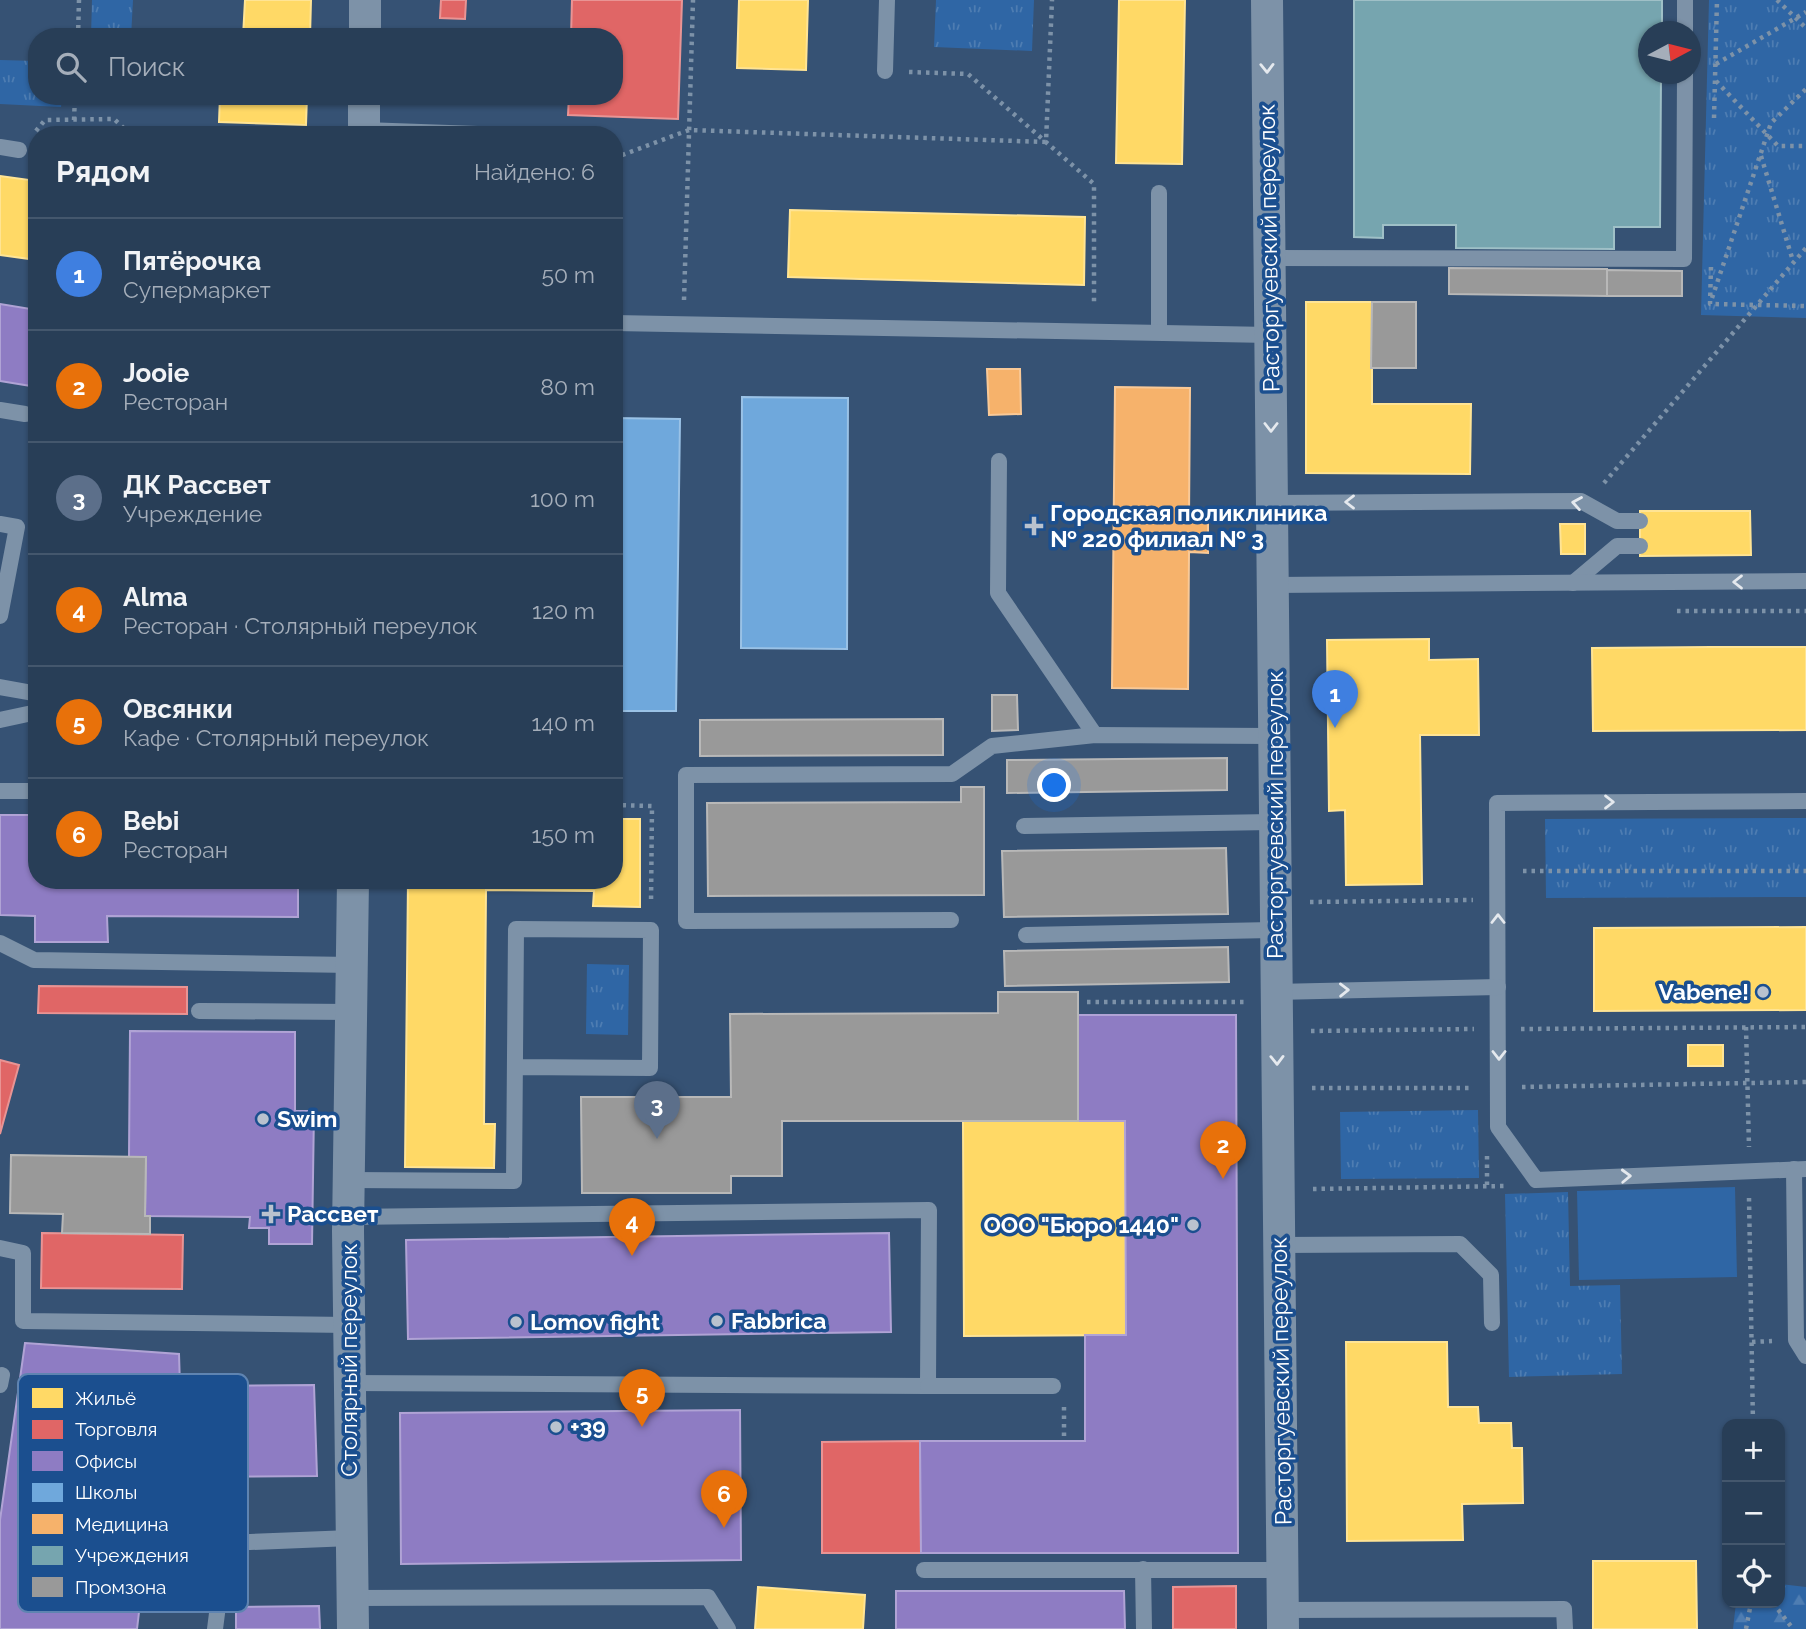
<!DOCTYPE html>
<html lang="ru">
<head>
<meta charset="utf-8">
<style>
	:root { --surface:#283e57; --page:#344961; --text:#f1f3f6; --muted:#a5aeba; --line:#44576d; --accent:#b9c2ce }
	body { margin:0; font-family:Raleway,sans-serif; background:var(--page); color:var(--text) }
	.controls { position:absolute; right:21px; bottom:21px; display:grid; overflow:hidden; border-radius:14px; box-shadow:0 2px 5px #0004 }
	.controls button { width:63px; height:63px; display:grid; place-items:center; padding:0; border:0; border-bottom:2px solid var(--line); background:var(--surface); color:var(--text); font:35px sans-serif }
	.compass { position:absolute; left:1638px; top:21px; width:63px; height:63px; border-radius:50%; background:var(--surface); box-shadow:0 2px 5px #0004; rotate:83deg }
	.you { position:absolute; left:1055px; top:786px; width:24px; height:24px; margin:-18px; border:5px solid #fff; border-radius:50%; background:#1a73e8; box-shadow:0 0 0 10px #1a73e833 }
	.badge { display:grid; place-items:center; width:46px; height:46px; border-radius:50%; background:var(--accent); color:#fff; font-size:23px; font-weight:700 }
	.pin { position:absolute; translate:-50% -58px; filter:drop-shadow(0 2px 4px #0008) }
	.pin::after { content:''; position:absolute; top:37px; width:24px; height:21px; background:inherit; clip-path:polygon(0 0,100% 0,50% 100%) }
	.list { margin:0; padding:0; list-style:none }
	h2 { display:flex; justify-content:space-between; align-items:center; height:91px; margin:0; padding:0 28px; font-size:30px }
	h2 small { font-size:23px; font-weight:400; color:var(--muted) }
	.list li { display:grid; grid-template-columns:46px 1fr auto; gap:21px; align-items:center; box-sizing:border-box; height:112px; padding:0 28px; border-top:2px solid var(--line) }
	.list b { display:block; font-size:26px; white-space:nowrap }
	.list p { margin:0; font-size:23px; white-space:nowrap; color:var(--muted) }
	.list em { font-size:23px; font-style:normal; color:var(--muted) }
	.icon { flex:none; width:38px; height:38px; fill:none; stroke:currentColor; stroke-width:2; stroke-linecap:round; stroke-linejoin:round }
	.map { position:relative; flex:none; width:1806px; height:1629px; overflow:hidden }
	.search { position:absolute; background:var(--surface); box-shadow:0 2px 5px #0004; left:28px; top:28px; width:595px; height:77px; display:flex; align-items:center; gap:18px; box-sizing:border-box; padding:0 24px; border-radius:28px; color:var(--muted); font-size:26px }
	.panel { position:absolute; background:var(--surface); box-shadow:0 2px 5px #0004; left:28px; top:126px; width:595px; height:763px; border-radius:28px }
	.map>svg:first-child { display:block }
	.forest { fill:url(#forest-firs) }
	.park { fill:url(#park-tufts) }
	.pitch { fill:#2f66a5 }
	.homes { fill:#ffd966; stroke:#ffe494; stroke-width:2 }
	.shops { fill:#e06666; stroke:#e99494; stroke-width:2 }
	.offices { fill:#8e7cc3; stroke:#b0a3d5; stroke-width:2 }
	.schools { fill:#6fa8dc; stroke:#9ac2e6; stroke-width:2 }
	.health { fill:#f6b26b; stroke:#f9c997; stroke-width:2 }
	.public { fill:#76a5af; stroke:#9fc0c7; stroke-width:2 }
	.industry { fill:#999; stroke:#b8b8b8; stroke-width:2 }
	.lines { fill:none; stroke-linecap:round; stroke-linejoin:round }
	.path { stroke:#7d92a8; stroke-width:4.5; stroke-dasharray:3.5 5; stroke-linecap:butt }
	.service { stroke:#7d92a8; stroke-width:16 }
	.minor { stroke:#7d92a8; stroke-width:32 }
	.oneway { stroke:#e5e9ee }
	.poi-dot { fill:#b9c2ce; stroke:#1b4f8f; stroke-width:2.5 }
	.labels { text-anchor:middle; stroke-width:7; stroke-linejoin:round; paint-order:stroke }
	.street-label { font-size:23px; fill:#fff; stroke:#1b4f8f }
	.poi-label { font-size:23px; font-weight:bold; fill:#fff; stroke:#1b4f8f; text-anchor:start }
	.key { fill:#1b4f8f; stroke:#5f84b1; stroke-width:2 }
	.key-label { font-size:19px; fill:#fff }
</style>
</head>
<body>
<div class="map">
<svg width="1806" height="1629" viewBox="0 0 1806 1629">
	<defs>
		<pattern id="forest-firs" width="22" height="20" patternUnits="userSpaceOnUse" patternTransform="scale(1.75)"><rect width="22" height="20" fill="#2f66a5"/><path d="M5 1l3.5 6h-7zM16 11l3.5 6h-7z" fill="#4e7db2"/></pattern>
		<pattern id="park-tufts" width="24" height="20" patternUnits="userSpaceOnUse" patternTransform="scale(1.75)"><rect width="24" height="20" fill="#2f66a5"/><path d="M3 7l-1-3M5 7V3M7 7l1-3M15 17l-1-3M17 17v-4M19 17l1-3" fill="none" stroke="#4e7db2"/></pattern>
	</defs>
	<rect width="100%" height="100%" fill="#365274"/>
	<path class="forest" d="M1780,1584L1806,1587V1629H1733L1736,1603H1780Z"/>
	<g class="park">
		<path d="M92,0H133L131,37H91Z"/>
		<path d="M936,0H1034L1032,51L934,47Z"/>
		<path d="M1709,0H1806V318L1701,315Z"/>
		<path d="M0,60L37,61V96H62L61,107L0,104Z"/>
		<path d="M1806,818V897L1546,898L1545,819Z"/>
		<path d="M587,964L629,965L628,1035L586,1034Z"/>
		<path d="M1478,1110L1479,1178L1341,1179L1340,1112Z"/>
		<path d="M1568,1192L1570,1286L1620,1285L1622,1374L1509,1377L1505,1194Z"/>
	</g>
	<path class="pitch" d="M1735,1187L1737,1277L1579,1280L1577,1191Z"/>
	<g class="homes">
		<path d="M245,0H311L310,37H243Z"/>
		<path d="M739,0H808L806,70L737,68Z"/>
		<path d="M1119,0H1185L1182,164L1116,163Z"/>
		<path d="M220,96H307L306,125L219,122Z"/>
		<rect x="58" y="129" width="49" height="6"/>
		<path d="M0,176L37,181V260L0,255Z"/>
		<path d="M790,210L1085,217L1084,285L788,277Z"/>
		<path d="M1306,302H1372V404H1471L1470,474L1306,473Z"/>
		<path d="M1640,511H1750L1751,555L1640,556Z"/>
		<path d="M1560,524H1585V554H1561Z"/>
		<path d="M1429,639V660L1478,659L1479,735H1420L1422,884L1346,885L1345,810L1329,811L1327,640Z"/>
		<path d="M1711,647H1806V730L1593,731L1592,648Z"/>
		<path d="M614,819H640V907L593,906L594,891L486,890L484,1124H495L494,1168L405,1167L408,880H614Z"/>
		<path d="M1806,927V1010L1594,1011V928Z"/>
		<rect x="1688" y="1045" width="35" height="21"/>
		<path d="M963,1121H1125L1126,1335L964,1336Z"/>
		<path d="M1346,1342H1447L1448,1407H1478L1479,1423H1511L1512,1448H1522L1523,1503L1462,1504L1463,1540L1347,1541Z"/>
		<path d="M1593,1561H1696L1697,1629H1593Z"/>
		<path d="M758,1587L865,1595L863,1629H755Z"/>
	</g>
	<g class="shops">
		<path d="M441,0H466L465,19L440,18Z"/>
		<path d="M572,0H682L678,119L568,115L569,96H614V37H571Z"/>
		<path d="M39,986L187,987V1014L38,1013Z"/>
		<path d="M0,1060L19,1065L0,1134Z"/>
		<path d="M42,1233L183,1235L182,1289L41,1288Z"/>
		<path d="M920,1441L921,1553H822V1442Z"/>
		<path d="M1236,1586V1629H1173V1587Z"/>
	</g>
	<g class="offices">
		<path d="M0,304L37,310V387L0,381Z"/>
		<path d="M0,815H37V880H298V917L107,916L108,942H35V916L0,915Z"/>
		<path d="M1078,1015H1236L1238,1553H921L920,1441H1085V1335H1126L1125,1121H1078Z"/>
		<path d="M130,1031L295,1032V1111H314L312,1244H269V1228H249L250,1217L145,1216L146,1157H129Z"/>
		<path d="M889,1233L891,1332L408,1339L406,1240Z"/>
		<path d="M25,1343L179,1354L180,1386L314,1385L317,1476L155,1477L137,1629H0V1520Z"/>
		<path d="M740,1410L741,1560L401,1564L400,1413Z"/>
		<path d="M896,1591H1124L1125,1629H896Z"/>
		<path d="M319,1606L320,1629H236V1607Z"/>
	</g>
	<g class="schools">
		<path d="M742,397L848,398L847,649L741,648Z"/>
		<path d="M614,418L680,419L676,711H614Z"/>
	</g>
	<g class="health">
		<path d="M987,369H1020L1021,414L989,415Z"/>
		<path d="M1115,387L1190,388L1189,517H1208V553L1189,552L1188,689L1112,688Z"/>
	</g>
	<path class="public" d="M1354,0H1662V32H1648V74H1661L1660,227H1614V249L1456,248V225H1383V238L1354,237Z"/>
	<g class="industry">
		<path d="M1449,268L1607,269V296L1449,294Z"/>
		<path d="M1607,270L1682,271V296H1607Z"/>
		<path d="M1372,302H1416V368H1371Z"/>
		<path d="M992,695H1017L1018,730L992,731Z"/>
		<path d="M943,719V755L700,756V720Z"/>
		<path d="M1227,758V790L1007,793V760Z"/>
		<path d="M961,787H984V895L708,896L707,803L961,802Z"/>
		<path d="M1226,848L1228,914L1004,917L1002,851Z"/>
		<path d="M1228,947L1229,982L1005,986L1004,951Z"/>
		<path d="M998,992H1078V1121H782V1176H731V1193H582L581,1097H731L730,1014L998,1013Z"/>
		<path d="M11,1155L146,1157L145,1216H150V1234L62,1233L63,1214L10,1213Z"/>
	</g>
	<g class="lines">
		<g class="path">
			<path d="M1777,0L1806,28"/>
			<path d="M78,37L79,0"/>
			<path d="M1716,64L1806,12"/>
			<path d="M909,72L968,74L1094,184V306"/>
			<path d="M1716,81L1778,146H1806"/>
			<path d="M1714,118L1717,0"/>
			<path d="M74,120L75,96"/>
			<path d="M36,131L45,120L114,119L131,135"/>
			<path d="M1761,156L1793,261"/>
			<path d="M614,158L689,130L1046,142L1052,0"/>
			<path d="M1711,267L1710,304L1806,306"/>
			<path d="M1712,298L1771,123L1806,89"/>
			<path d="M684,300L693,0"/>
			<path d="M1604,483L1806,248"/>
			<path d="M1677,611H1806"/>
			<path d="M614,805L652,806L651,904"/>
			<path d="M1523,871H1806"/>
			<path d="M1310,902L1473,900"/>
			<path d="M1087,1002H1245"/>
			<path d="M1746,1027L1749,1147"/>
			<path d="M1521,1029L1806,1027"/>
			<path d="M1311,1031L1474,1029"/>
			<path d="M1522,1087L1806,1082"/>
			<path d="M1312,1088H1471"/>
			<path d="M1487,1156V1187"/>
			<path d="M1313,1189L1507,1186"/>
			<path d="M1749,1198L1753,1424"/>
			<path d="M1752,1342L1772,1341"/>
			<path d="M1064,1407V1441"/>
			<path d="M1773,1603L1793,1629"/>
			<path d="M1746,1629L1751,1603"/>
		</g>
		<g class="service">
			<path d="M1685,32V0"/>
			<path d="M885,71L887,0"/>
			<path d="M364,130L506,135"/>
			<path d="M0,147L19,150"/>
			<path d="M1159,193V332"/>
			<path d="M1269,258L1684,259L1685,74"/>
			<path d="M614,323L1270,335"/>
			<path d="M0,410L25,414"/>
			<path d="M999,461L998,593L1095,735"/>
			<path d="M1272,503L1581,501L1617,521H1640"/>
			<path d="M0,524L17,527L0,616"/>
			<path d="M1573,583L1617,546H1640"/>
			<path d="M1273,585L1806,581"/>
			<path d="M0,687L33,693L37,701"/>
			<path d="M0,720L37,712"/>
			<path d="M0,791H37"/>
			<path d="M1806,801L1497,803L1498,1127L1536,1180L1806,1169"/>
			<path d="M1024,826L1275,822"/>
			<path d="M951,920L686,921V775L952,774L992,746L1095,735L1274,736"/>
			<path d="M1026,935L1276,930"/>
			<path d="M0,943L34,960L352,965"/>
			<path d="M1275,992L1498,987"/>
			<path d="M199,1011L351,1012"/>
			<path d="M1794,1169L1796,1340L1806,1356"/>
			<path d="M349,1180L514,1181L516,929L651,930L650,1068L515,1067"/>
			<path d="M1280,1245L1460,1244L1491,1275L1492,1323"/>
			<path d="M0,1248L23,1253V1321L348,1325"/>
			<path d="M348,1383L928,1386L929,1210L348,1217"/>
			<path d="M0,1385L2,1375"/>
			<path d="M928,1386H1053"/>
			<path d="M1143,1569L1144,1629"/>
			<path d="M924,1570H1283"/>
			<path d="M352,1598L708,1597L728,1629"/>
			<path d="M1283,1610L1564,1609L1565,1629"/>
			<path d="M215,1629L226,1543L351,1538"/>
		</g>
		<g class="minor">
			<path d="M1267,0L1283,1629"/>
			<path d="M365,37V0"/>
			<path d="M364,135V96"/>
			<path d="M353,1629L348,1231L353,880"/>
		</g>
	</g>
	<defs><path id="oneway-chevron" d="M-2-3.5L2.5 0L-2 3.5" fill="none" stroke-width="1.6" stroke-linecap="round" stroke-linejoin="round" transform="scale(1.75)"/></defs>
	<g class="oneway">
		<use href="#oneway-chevron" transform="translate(1267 68) rotate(89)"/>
		<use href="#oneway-chevron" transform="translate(1271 427) rotate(90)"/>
		<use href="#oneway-chevron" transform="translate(1350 502) rotate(180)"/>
		<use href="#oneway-chevron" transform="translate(1577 503) rotate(-170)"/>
		<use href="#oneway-chevron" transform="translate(1738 582) rotate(180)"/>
		<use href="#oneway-chevron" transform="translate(1609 802)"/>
		<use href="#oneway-chevron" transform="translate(1498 919) rotate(-90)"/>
		<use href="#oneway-chevron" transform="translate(1344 990) rotate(-1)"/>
		<use href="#oneway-chevron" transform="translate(1499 1055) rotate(90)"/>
		<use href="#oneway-chevron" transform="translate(1277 1060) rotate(89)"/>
		<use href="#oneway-chevron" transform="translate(1626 1176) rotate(-2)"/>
	</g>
	<g class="poi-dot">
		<path d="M1030.5 515.5h7v7h7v7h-7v7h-7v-7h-7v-7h7z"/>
		<circle cx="1763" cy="992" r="7"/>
		<circle cx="263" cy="1119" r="7"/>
		<path d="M267.5 1203.5h7v7h7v7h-7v7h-7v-7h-7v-7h7z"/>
		<circle cx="1193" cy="1225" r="7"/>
		<circle cx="717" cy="1321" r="7"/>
		<circle cx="516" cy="1322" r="7"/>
		<circle cx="556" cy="1427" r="7"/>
	</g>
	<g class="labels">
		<g class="street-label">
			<text transform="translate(1269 248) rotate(-91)" y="8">Расторгуевский переулок</text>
			<text transform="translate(1275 815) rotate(-90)" y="8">Расторгуевский переулок</text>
			<text transform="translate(349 1360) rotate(-90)" y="8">Столярный переулок</text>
			<text transform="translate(1281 1381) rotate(-91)" y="8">Расторгуевский переулок</text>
		</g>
		<g class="poi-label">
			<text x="1050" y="521">Городская поликлиника<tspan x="1050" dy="26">№ 220 филиал № 3</tspan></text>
			<text x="1749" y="1000" text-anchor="end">Vabene!</text>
			<text x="277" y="1127">Swim</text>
			<text x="287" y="1222">Рассвет</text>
			<text x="1179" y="1233" text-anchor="end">ООО "Бюро 1440"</text>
			<text x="731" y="1329">Fabbrica</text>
			<text x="530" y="1330">Lomov fight</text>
			<text x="570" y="1435">+39</text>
		</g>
	</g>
	<rect x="18" y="1374" width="230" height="238" rx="10" class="key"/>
	<rect x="32" y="1388" width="31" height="20" fill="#ffd966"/>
	<rect x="32" y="1420" width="31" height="19" fill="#e06666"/>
	<rect x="32" y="1451" width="31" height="20" fill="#8e7cc3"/>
	<rect x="32" y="1483" width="31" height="19" fill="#6fa8dc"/>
	<rect x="32" y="1514" width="31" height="20" fill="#f6b26b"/>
	<rect x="32" y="1546" width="31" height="19" fill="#76a5af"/>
	<rect x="32" y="1577" width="31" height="20" fill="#999"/>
	<g class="key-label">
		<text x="75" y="1405">Жильё</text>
		<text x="75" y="1436">Торговля</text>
		<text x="75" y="1468">Офисы</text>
		<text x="75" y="1499">Школы</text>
		<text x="75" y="1531">Медицина</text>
		<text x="75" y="1562">Учреждения</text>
		<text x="75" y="1594">Промзона</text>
	</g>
</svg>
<div class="controls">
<button>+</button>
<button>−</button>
<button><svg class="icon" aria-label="locate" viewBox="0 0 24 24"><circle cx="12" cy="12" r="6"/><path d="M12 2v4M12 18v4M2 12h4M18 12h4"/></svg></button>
</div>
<svg class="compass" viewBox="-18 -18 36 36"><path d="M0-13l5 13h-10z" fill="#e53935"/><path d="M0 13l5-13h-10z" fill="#a5aeba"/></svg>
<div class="you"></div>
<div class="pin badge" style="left:1335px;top:728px;background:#3f7fe0">1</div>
<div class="pin badge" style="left:1223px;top:1179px;background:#e8710a">2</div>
<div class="pin badge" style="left:657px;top:1139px;background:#5c6f8a">3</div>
<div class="pin badge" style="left:632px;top:1256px;background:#e8710a">4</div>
<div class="pin badge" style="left:642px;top:1427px;background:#e8710a">5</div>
<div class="pin badge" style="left:724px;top:1528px;background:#e8710a">6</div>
<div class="search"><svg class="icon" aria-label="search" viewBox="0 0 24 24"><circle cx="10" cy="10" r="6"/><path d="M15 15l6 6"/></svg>Поиск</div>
<section class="panel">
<h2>Рядом<small>Найдено: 6</small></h2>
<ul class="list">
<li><span class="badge" style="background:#3f7fe0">1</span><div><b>Пятёрочка</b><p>Супермаркет</p></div><em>50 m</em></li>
<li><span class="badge" style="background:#e8710a">2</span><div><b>Jooie</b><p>Ресторан</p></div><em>80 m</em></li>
<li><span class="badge" style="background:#5c6f8a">3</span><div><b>ДК Рассвет</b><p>Учреждение</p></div><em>100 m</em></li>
<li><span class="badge" style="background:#e8710a">4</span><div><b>Alma</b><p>Ресторан · Столярный переулок</p></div><em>120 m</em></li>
<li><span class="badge" style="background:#e8710a">5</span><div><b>Овсянки</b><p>Кафе · Столярный переулок</p></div><em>140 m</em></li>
<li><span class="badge" style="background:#e8710a">6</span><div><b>Bebi</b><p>Ресторан</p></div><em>150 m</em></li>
</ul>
</section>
</div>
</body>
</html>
